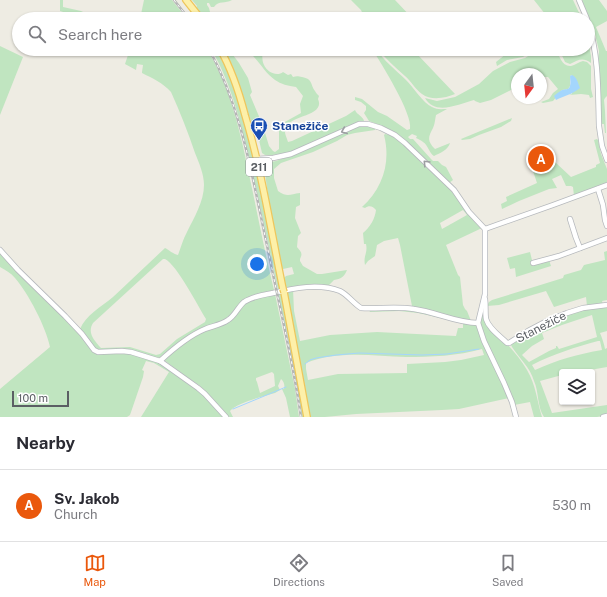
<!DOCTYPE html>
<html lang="en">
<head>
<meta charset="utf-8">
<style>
	:root { --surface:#fff; --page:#f7f7f7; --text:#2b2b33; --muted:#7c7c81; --line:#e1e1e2; --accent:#ea580c }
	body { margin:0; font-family:"Public Sans",sans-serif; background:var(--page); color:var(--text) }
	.controls { position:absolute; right:12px; bottom:12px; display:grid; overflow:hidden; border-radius:4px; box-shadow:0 1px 3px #0004 }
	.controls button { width:36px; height:36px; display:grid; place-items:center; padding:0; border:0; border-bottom:1px solid var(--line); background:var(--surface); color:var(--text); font:20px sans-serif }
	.compass { position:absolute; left:511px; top:68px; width:36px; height:36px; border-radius:50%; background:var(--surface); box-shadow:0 1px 3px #0004; rotate:195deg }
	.scale { position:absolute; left:12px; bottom:10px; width:57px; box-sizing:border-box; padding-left:4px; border:2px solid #5b5f64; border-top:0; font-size:11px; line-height:14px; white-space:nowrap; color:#5b5f64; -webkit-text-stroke:3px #fff; paint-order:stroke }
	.you { position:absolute; left:257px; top:264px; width:14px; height:14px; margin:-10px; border:3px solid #fff; border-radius:50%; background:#1a73e8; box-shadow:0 0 0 6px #1a73e833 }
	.badge { display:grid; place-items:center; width:26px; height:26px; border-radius:50%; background:var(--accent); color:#fff; font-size:13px; font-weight:700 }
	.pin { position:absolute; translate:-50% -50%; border:2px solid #fff; box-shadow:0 1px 4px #0006 }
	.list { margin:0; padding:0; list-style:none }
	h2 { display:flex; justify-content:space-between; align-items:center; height:52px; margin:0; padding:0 16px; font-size:17px }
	h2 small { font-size:13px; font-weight:400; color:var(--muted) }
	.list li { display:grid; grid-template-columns:26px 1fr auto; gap:12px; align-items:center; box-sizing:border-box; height:72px; padding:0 16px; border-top:1px solid var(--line) }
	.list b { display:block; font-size:15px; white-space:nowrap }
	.list p { margin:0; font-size:13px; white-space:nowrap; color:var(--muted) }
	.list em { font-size:13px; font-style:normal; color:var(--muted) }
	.icon { flex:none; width:22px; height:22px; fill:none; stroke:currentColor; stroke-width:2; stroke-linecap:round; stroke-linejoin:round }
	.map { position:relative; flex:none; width:607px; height:417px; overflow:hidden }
	.search { position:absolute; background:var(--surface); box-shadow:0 1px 3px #0004; left:12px; right:12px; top:12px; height:44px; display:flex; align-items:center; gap:10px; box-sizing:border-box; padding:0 14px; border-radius:22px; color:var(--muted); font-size:15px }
	.sheet { height:124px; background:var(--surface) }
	nav { display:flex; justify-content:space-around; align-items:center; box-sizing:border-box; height:56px; border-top:1px solid var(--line); background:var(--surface); font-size:11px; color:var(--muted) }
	nav a { display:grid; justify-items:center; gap:2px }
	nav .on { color:var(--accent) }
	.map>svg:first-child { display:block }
	.green { fill:#c0e5c0; fill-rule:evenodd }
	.water { fill:#a4d6fd }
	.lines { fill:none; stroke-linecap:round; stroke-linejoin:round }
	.stream { stroke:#a4d6fd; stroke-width:1 }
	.minor-casing { stroke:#b6b9bd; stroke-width:6 }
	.major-casing { stroke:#eec65c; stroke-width:8 }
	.minor { stroke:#fff; stroke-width:4.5 }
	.major { stroke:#fdf0a9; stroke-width:5.5 }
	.rail-casing { stroke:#b4b5b5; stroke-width:2.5 }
	.rail { stroke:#fff; stroke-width:1; stroke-dasharray:3; stroke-linecap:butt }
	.major-bridge-casing { stroke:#eec65c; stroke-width:8; stroke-linecap:butt }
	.major-bridge { stroke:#fdf0a9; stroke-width:5.5 }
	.oneway { stroke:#9d9fa2 }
	.labels { text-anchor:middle; stroke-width:3; stroke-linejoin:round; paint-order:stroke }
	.shield { fill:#fff; stroke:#8c8f92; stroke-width:1 }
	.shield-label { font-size:11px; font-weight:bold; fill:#5b5f64 }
	.transit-label { font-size:12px; font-weight:bold; fill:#164399; stroke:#fff; text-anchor:start }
	.street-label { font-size:12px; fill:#5b5f64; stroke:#fff }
</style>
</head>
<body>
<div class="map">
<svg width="607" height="417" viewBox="0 0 607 417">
	<rect width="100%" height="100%" fill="#eeece3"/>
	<g class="green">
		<path d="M60,0H63V7L81,11L98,19H86L60,11Z"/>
		<path d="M144,0H172L187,19H140Z"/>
		<path d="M192,0H232C225,4 219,0 214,7H211L209,3H207V5L209,8L210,12L220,19H204L196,8L197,6Z"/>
		<path d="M351,0H395L413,19H365L361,10Z"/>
		<path d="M534,0H573L582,19H549Z"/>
		<path d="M582,0H599L607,11V21L596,27L606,51H607V96L605,98L604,100L605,111L606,133H605L604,124H602L601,122L598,62L599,51L595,34Z"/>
		<path d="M588,40L591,56V63C582,57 579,60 570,64L565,62L559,49H588Z"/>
		<path d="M0,46L23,57L0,115Z"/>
		<path d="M130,49H207C231,89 241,134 250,179C258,216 265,254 274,290L253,296L235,311L226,320L203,327L162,357L157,358L139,353L98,350L95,349L80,329C86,315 101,307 113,297C130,281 147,265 165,248C169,250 173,254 178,255C181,247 183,239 187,232C194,218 204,201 204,185C204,174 199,163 195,153C188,132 180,112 171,92C163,83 152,78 142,73V72L143,65L137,64L136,70L125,64ZM163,259H165C177,265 198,306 206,319L205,322L177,339L160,354L156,355L130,347L101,348C94,340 87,333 93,323Z"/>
		<path d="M211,49H218C234,81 243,115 252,149C263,196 271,243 280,289L278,290C269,249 261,208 251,167C242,128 232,84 211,49Z"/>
		<path d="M223,49H233V55L239,63L248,78L252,92L250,95L263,126L269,146L273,151L275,152L279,149V129L283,123L301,113L300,104L303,96L296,87C288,86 281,84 275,80C263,72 257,56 244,49L254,50L260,49C264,55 261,59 264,65C267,72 277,77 283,72L288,75L291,74L293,77C296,76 298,76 302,77C313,79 310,84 315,91C316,93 318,95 319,96L318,99C326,117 288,115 285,129C284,133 287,138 288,142L292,141L346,116L355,110C357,115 363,116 364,121C354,123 345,128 335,132C314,142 290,156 265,155L262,153L259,140L251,121L242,95Z"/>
		<path d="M372,49H376C384,61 396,70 406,80C414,88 423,103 432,107C437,110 442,109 447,109L436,115C435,119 435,124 433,128C428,137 427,141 435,149L450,143C448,150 440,153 434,156C429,153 428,145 423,142C421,140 418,139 416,138L417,136L412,134L408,137L410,139H413L431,159L433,161H438L442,165L446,167L453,180L449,183L432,167L414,148L401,137L382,126L369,121L364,113L366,110V106L361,102L355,100V97L362,99L378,112L387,116L407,130L410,129C413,114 381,63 372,49Z"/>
		<path d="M378,49H416L415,50L416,53L455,94C446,98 431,101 422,94C415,89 411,81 405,76C395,67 386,59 378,49Z"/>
		<path d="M512,49H535L523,57L507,60L497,66L496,62Z"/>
		<path d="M539,49H556C559,55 562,67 571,66C575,65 579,62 583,61L587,62L591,66V89L593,97L590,98L589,95L581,94L569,95L572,94V75L570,76V86L568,89L562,90L553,101L543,103L541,102L549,99L553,93L558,89L548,77H541V74H517V87L491,100L480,103L475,101L474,100C459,104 435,116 425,98L437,101L455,97L479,84L493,71L510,62L525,58Z"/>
		<path d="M512,118L511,121L501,127L479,135L470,139L462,140L461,139Z"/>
		<path d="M362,125L373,127L375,129V130L355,133L347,135L337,141L313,152L281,163L274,169V178L278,191C288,198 290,194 300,193V205L296,207L295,218L301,233L298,236L297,247C301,252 303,253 300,259V261L303,266L317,274H322L347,270C344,277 341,279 334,280L329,285L286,288L284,278L286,276L294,274L292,267L283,269L281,267L269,204L264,165L265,163L276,161L295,154L357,126Z"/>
		<path d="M385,134L390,135L398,139L450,189L482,228L446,245L458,275L460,277L463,305L465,309L467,311L471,321H468L412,306L400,245L398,238L384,241L377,245L375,256L368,261L365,265C363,256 368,253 366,244H364L363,233C370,227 375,219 376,210C373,206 369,205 365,208L362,207C383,188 391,162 384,135ZM463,210L467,215L442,229L440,223Z"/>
		<path d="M597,139L598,140L601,154L607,169V183L574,196L573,187L571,186H566L561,175L552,179L557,188L549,189L519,201L502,209L501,204L507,201L506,197L537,183L533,171L535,170L530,159L533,157L535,162L538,166L546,164L550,161L551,157L552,156L554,161L571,177L596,167V165L600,163L594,140Z"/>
		<path d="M607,251V300L602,301L603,304L587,306L586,297L554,307L546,291L499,305L487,306L489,302L492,300L563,278L564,275L581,270L584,265L605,260L604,252Z"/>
		<path d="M0,252L75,328L94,352L123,353L140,356L156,360L200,392L224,417H141L169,372L154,363L146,361L142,370L144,371L143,377L130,415L127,417H0V389L50,347C46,327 28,293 15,278C11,273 5,270 0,267Z"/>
		<path d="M530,252L533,264L549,260L551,266L516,277L515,268L510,269L507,258Z"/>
		<path d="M293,289L294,311L300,341L330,335L377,332L456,336L458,328H463V324L450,320L418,313L399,311L370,312L369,310L407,309L476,325L477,326L509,398L459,409L442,410L356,414L325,417H309L286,291ZM482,349L484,355L461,360L445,362L407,364V373L338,374L308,380L306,369V363C338,350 373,356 406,357C431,357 458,356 482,349Z"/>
		<path d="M281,293L305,417H302L287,334L278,294Z"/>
		<path d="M275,294L295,389L299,417H290L286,398L282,389H284C285,386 284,381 281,379L278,386L280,390L275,393C262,397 238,402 230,411L233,417H228L199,385L189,379L164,360L167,356L191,338L204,330L221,325L244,304L254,299ZM272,372L274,374L275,386L260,393L257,382L256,380V378Z"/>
		<path d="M484,302C485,308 484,316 486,321C488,325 493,329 496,332C507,344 519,356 527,370C536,385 537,401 542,417H534L530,402L514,405L482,330L480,322Z"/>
		<path d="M607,306V331L600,333C602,338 604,343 605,349L607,348V367L579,372H562V375L540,381L552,413L607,405V415L597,417H544C537,407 539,392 534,381C530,367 519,358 512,347L511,345L512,343L526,333L571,312ZM592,315L597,337L559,349L557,346H556V348L549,351L529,362L522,355L532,346L544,339L542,333L562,325ZM598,341H600L602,350C578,354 557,360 535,370L532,365C553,354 576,347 598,341Z"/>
	</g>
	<path class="water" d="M572,75C577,77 578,83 580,88C573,94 564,96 556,100L554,96C556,94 559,92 562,90C565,89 569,90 570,86C571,83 570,79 570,76Z"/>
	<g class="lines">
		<g class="stream">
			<path d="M305,364L310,360L316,358L336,355L359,353L422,355L447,354L479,349"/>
			<path d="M233,409L286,387"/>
		</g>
		<defs>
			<g id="minor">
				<path d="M579,0L587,19"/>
				<path d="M588,22C599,56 598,91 599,126L602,146L607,160"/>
				<path d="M257,159L273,158L291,154L359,124H368L381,128L395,135L405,143L454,190L469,212L485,229V294L478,323L484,341L504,383L512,402L516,417"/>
				<path d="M598,189L603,205L605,220L607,226"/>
				<path d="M570,219L576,238L580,248"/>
				<path d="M485,229L553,205L607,185"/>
				<path d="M0,250L18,270L65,316L82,334L94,350L98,352L122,351L131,352L160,361L198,388L205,394L226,417"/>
				<path d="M533,263L559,256L607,238"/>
				<path d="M485,299C486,306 485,313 486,319C489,329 500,336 507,343H509L528,331L547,321L567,313L583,308L607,305"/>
				<path d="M160,361C173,349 188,336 205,329C212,326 221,325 228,320C235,316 238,307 244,302C253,296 263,295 273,293C294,288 319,283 340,291C348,295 353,303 361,308C379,309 397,306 414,309C436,312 456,323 478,323"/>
				<path d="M603,417L607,416"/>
			</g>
			<g id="major">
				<path d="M186,0L201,19"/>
				<path d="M220,49C232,70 239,92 245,115C262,172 271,231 283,289"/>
				<path d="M284,292L307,417"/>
			</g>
		</defs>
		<use href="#minor" class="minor-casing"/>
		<use href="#major" class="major-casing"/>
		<use href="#minor" class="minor"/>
		<use href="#major" class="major"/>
		<defs>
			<g id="rail">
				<path d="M174,0L189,19"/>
				<path d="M209,49C243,111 253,182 268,250C279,305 293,361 301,417"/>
			</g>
		</defs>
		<use href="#rail" class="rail-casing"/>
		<use href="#rail" class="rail"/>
		<defs>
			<path id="major-bridge" d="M283,289L284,292"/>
		</defs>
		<use href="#major-bridge" class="major-bridge-casing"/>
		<use href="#major-bridge" class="major-bridge"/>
	</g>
	<defs><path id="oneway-chevron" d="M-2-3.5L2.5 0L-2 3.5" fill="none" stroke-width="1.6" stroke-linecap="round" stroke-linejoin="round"/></defs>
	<g class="oneway">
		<use href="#oneway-chevron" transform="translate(344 131) rotate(157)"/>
		<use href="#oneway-chevron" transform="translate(426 163) rotate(-134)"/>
	</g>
	<defs>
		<symbol id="bus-pin" viewBox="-11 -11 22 30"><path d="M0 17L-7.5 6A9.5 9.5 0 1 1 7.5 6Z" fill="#1a4fb4" stroke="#fff"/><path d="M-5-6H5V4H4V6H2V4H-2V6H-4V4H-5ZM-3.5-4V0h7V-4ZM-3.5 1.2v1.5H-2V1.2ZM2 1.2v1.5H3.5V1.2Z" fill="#fff"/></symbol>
	</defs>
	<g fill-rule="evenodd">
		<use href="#bus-pin" x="249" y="116" width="20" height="27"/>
	</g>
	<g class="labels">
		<rect class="shield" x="246" y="158" width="26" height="18" rx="3"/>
		<g class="shield-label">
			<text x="259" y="171">211</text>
		</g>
		<g class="transit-label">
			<text x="272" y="130">Stanežiče</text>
		</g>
		<g class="street-label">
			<text transform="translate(541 327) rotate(-27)" y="4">Stanežiče</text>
		</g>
	</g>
</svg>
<div class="controls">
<button><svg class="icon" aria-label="layers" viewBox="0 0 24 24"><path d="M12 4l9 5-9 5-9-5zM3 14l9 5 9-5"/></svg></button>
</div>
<svg class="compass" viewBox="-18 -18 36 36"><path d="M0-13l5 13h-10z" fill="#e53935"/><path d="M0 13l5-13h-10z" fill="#7c7c81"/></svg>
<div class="scale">100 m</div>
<div class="you"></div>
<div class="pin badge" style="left:541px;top:159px">A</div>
<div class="search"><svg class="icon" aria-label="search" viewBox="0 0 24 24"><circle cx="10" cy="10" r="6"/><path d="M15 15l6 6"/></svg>Search here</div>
</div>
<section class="sheet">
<h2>Nearby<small></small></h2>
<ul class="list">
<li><span class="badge">A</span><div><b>Sv. Jakob</b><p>Church</p></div><em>530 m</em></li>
</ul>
</section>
<nav>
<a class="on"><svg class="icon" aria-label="map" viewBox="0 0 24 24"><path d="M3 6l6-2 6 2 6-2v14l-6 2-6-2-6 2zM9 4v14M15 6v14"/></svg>Map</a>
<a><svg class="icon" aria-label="directions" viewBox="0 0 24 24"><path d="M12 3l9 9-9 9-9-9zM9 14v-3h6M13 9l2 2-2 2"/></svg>Directions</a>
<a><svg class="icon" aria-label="saved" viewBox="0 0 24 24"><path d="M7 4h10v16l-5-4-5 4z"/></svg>Saved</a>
</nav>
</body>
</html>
